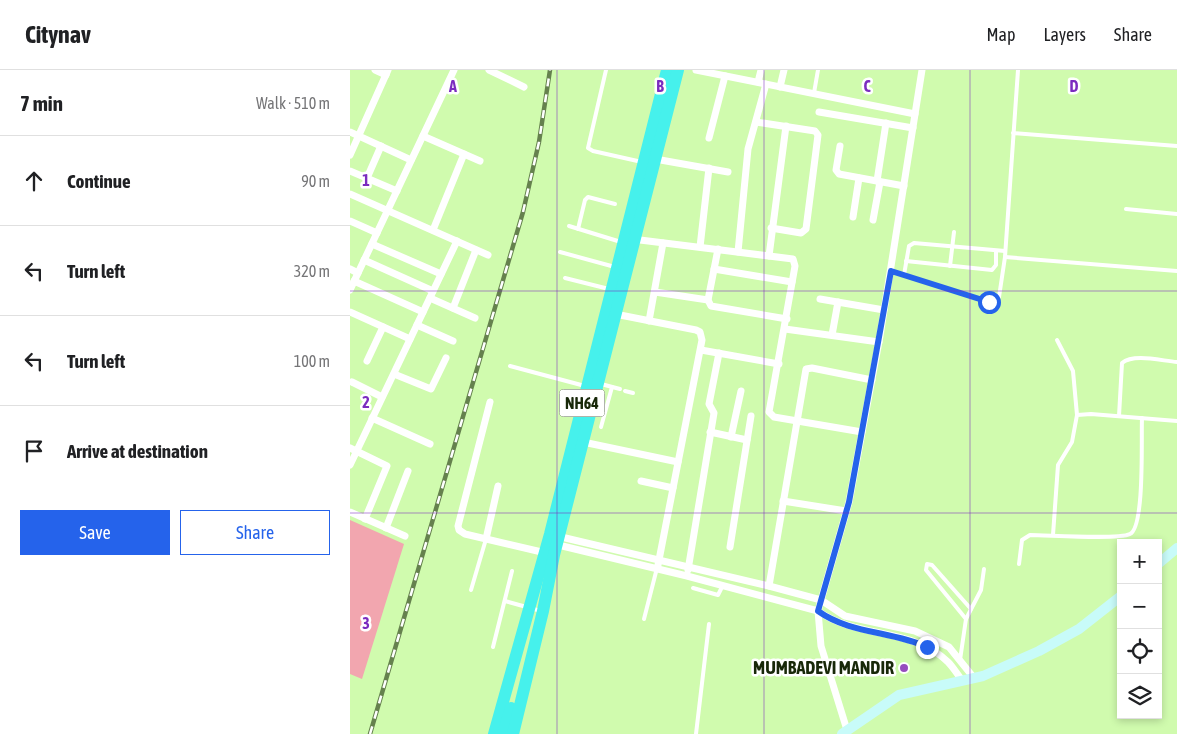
<!DOCTYPE html>
<html lang="en">
<head>
<meta charset="utf-8">
<style>
	:root { --surface:#fff; --page:#f2f2f2; --text:#202124; --muted:#757577; --line:#e0e0e0; --accent:#2563eb }
	body { margin:0; font-family:"Asap Condensed",sans-serif; background:var(--page); color:var(--text) }
	.controls { position:absolute; right:15px; bottom:15px; display:grid; overflow:hidden; border-radius:0px; box-shadow:0 2px 8px #0003 }
	.controls button { width:45px; height:45px; display:grid; place-items:center; padding:0; border:0; border-bottom:1px solid var(--line); background:var(--surface); color:var(--text); font:25px sans-serif }
	.stop { position:absolute; width:15px; height:15px; margin:-11px; border:4px solid #2563eb; border-radius:50%; background:#fff }
	.stop.end { background:#2563eb; border-color:#fff; box-shadow:0 1px 5px #0008 }
	.list { margin:0; padding:0; list-style:none }
	h2 { display:flex; justify-content:space-between; align-items:center; height:65px; margin:0; padding:0 20px; font-size:21px }
	h2 small { font-size:16px; font-weight:400; color:var(--muted) }
	.list li { display:grid; grid-template-columns:32px 1fr auto; gap:15px; align-items:center; box-sizing:border-box; height:90px; padding:0 20px; border-top:1px solid var(--line) }
	.list b { display:block; font-size:19px; white-space:nowrap }
	.list em { font-size:16px; font-style:normal; color:var(--muted) }
	.actions { display:flex; gap:10px; padding:15px 20px }
	.actions a { flex:1; padding:11px 0; border:1px solid var(--accent); border-radius:0px; text-align:center; font-size:18px; color:var(--accent) }
	.actions .main { background:var(--accent); color:#fff }
	.icon { flex:none; width:28px; height:28px; fill:none; stroke:currentColor; stroke-width:2; stroke-linecap:round; stroke-linejoin:round }
	.map { position:relative; flex:none; width:827px; height:664px; overflow:hidden }
	header { display:flex; align-items:center; gap:30px; box-sizing:border-box; height:70px; padding:0 25px; background:var(--surface); border-bottom:1px solid var(--line) }
	header strong { font-size:24px }
	nav { display:flex; gap:28px; margin-inline-start:auto; font-size:18px }
	main { display:flex }
	aside { flex:1; background:var(--surface) }
	.map>svg:first-child { display:block }
	.park { fill:#f2a6af }
	.lines { fill:none; stroke-linecap:round; stroke-linejoin:round }
	.lane { stroke:#fff; stroke-width:4 }
	.street { stroke:#fff; stroke-width:7 }
	.secondary { stroke:#c8fbf9; stroke-width:10 }
	.highway { stroke:#46f1ec; stroke-width:12 }
	.rail-casing { stroke:#65814e; stroke-width:4.5 }
	.rail { stroke:#fff; stroke-width:2.5; stroke-dasharray:8; stroke-linecap:butt }
	.route { stroke:#2563eb; stroke-width:6 }
	.grid { fill:none; stroke:#7b2cbf; stroke-width:1; stroke-opacity:0.55 }
	.poi-dot { fill:#964cbe; stroke:#fff; stroke-width:2 }
	.labels { text-anchor:middle; stroke-width:5; stroke-linejoin:round; paint-order:stroke }
	.shield { fill:#fff; stroke:#5d6853; stroke-width:1 }
	.shield-label { font-size:16px; font-weight:bold; fill:#182809 }
	.poi-label { font-size:18px; font-weight:bold; fill:#182809; stroke:#fff; text-anchor:end }
	.grid-label { font-size:16px; text-anchor:middle; font-weight:bold; fill:#7b2cbf; stroke:#fff; stroke-width:5; stroke-linejoin:round; paint-order:stroke }
</style>
</head>
<body>
<header>
<strong>Citynav</strong>
<nav><a>Map</a><a>Layers</a><a>Share</a></nav>
</header>
<main>
<aside>
<h2>7 min<small>Walk · 510 m</small></h2>
<ul class="list">
<li><svg class="icon" aria-label="ahead" viewBox="0 0 24 24"><path d="M12 20V5M6 11l6-6 6 6"/></svg><div><b>Continue</b></div><em>90 m</em></li>
<li><svg class="icon" aria-label="left" viewBox="0 0 24 24"><path d="M17 20v-9H6M10 6l-5 5 5 5"/></svg><div><b>Turn left</b></div><em>320 m</em></li>
<li><svg class="icon" aria-label="left" viewBox="0 0 24 24"><path d="M17 20v-9H6M10 6l-5 5 5 5"/></svg><div><b>Turn left</b></div><em>100 m</em></li>
<li><svg class="icon" aria-label="arrive" viewBox="0 0 24 24"><path d="M6 21V4h12l-3 4 3 4H6"/></svg><div><b>Arrive at destination</b></div></li>
</ul>
<div class="actions"><a class="main">Save</a><a>Share</a></div>
</aside>
<div class="map">
<svg width="827" height="664" viewBox="0 0 827 664">
	<rect width="100%" height="100%" fill="#d0fbae"/>
	<path class="park" d="M0,450L54,474L12,609L0,604Z"/>
	<g class="lines">
		<g class="lane">
			<path d="M256,0L238,78L243,81L292,92"/>
			<path d="M464,23L468,0"/>
			<path d="M663,63L827,76"/>
			<path d="M776,139L827,144"/>
			<path d="M219,156L271,172"/>
			<path d="M228,159L235,130L238,127L265,134"/>
			<path d="M210,182L265,197"/>
			<path d="M655,187L827,201"/>
			<path d="M556,191L642,200L646,195V181"/>
			<path d="M600,196L604,162"/>
			<path d="M541,201L639,232L645,231L649,227L655,187L668,0"/>
			<path d="M554,205L559,176L564,173L655,181"/>
			<path d="M215,208L259,219"/>
			<path d="M707,270L723,301L727,345"/>
			<path d="M160,296L235,316"/>
			<path d="M251,314L270,319"/>
			<path d="M275,321L283,323"/>
			<path d="M769,346L772,293C784,283 812,291 827,292"/>
			<path d="M251,357L262,317"/>
			<path d="M703,465L708,395L722,372L727,345L741,344L827,351"/>
			<path d="M669,494L672,470L680,465C698,465 768,470 780,464C795,457 791,366 792,348"/>
			<path d="M343,518L368,525L373,515"/>
			<path d="M121,520L136,469"/>
			<path d="M155,531L191,541"/>
			<path d="M294,549L307,498"/>
			<path d="M616,549L576,500L577,494L582,495L621,539"/>
			<path d="M143,577L162,501"/>
			<path d="M610,590L616,549L631,520L634,499"/>
			<path d="M346,664L359,554"/>
		</g>
		<g class="street">
			<path d="M25,0L36,5"/>
			<path d="M139,0L174,17"/>
			<path d="M346,0L565,44"/>
			<path d="M408,12L411,0"/>
			<path d="M430,17L434,0"/>
			<path d="M469,42L563,58"/>
			<path d="M406,52L465,61L468,65L456,159L451,163L421,158"/>
			<path d="M0,62L61,90"/>
			<path d="M73,66L130,91"/>
			<path d="M359,68L375,6"/>
			<path d="M490,76L486,100L489,104L554,116"/>
			<path d="M0,85L38,0"/>
			<path d="M305,89L378,102"/>
			<path d="M0,101L47,121"/>
			<path d="M17,108L31,76"/>
			<path d="M527,111L536,53"/>
			<path d="M0,124L138,185"/>
			<path d="M503,147L509,108"/>
			<path d="M523,150L530,112"/>
			<path d="M0,151L27,163"/>
			<path d="M83,160L114,84"/>
			<path d="M282,169L443,189L445,196L419,342L424,347L512,362"/>
			<path d="M22,174L91,204"/>
			<path d="M350,177L359,98"/>
			<path d="M368,179L358,230L361,236L437,249"/>
			<path d="M388,182L398,79L416,14"/>
			<path d="M419,186L436,56"/>
			<path d="M14,190L83,221"/>
			<path d="M0,199L8,203"/>
			<path d="M364,199L442,212"/>
			<path d="M4,211L73,242"/>
			<path d="M0,220L104,0"/>
			<path d="M305,222L358,230"/>
			<path d="M80,228L125,248"/>
			<path d="M470,229L534,240"/>
			<path d="M103,238L126,180"/>
			<path d="M0,242L60,269"/>
			<path d="M265,244L346,260L350,262L352,270L308,495"/>
			<path d="M299,251L313,173"/>
			<path d="M67,255L103,271"/>
			<path d="M435,259L529,272"/>
			<path d="M482,265L488,232"/>
			<path d="M351,280L429,294"/>
			<path d="M17,291L33,257"/>
			<path d="M44,304L81,319L96,288"/>
			<path d="M2,312L32,327"/>
			<path d="M140,332L108,456L109,460L115,464L196,483"/>
			<path d="M22,348L80,374"/>
			<path d="M360,362L397,370"/>
			<path d="M381,367L391,321"/>
			<path d="M233,372L328,392"/>
			<path d="M0,378L37,396L15,449"/>
			<path d="M0,395L107,171"/>
			<path d="M291,411L323,418"/>
			<path d="M433,431L496,441"/>
			<path d="M0,442L55,466"/>
			<path d="M36,458L58,401"/>
			<path d="M207,466L419,516L471,530L495,546L565,561L599,577L624,608"/>
			<path d="M136,469L148,416"/>
			<path d="M204,474L337,506L468,541C507,569 563,557 598,592C603,597 607,604 612,610"/>
			<path d="M380,477L401,346"/>
			<path d="M338,500L364,343L359,334L369,283"/>
			<path d="M419,516L456,299L462,298L522,310"/>
			<path d="M497,660L471,576L468,541L499,432L530,266L572,0"/>
		</g>
		<g class="secondary">
			<path d="M808,494L827,478"/>
			<path d="M492,664L549,625L633,606L689,581L729,559L771,526"/>
		</g>
		<g class="highway">
			<path d="M144,664L200,464L317,0"/>
			<path d="M153,664L161,638"/>
			<path d="M163,664L193,541L204,485L328,0"/>
		</g>
		<defs>
			<path id="rail" d="M20,664L173,142L189,72L200,0"/>
		</defs>
		<use href="#rail" class="rail-casing"/>
		<use href="#rail" class="rail"/>
	</g>
	<g class="lines">
		<path class="route" d="M577,577C542,561 500,564 468,541L499,432L541,201L639,232"/>
	</g>
	<path class="grid" d="M207,0V664M414,0V664M620,0V664M0,221H827M0,443H827"/>
	<circle class="poi-dot" cx="554" cy="598" r="5"/>
	<g class="labels">
		<rect class="shield" x="209.5" y="319.5" width="45" height="27" rx="4"/>
		<g class="shield-label">
			<text x="232" y="339">NH64</text>
		</g>
		<g class="poi-label">
			<text x="544" y="604">MUMBADEVI MANDIR</text>
		</g>
	</g>
	<g class="grid-label">
		<text x="103" y="22">A</text>
		<text x="310" y="22">B</text>
		<text x="517" y="22">C</text>
		<text x="724" y="22">D</text>
		<text x="16" y="116">1</text>
		<text x="16" y="338">2</text>
		<text x="16" y="559">3</text>
	</g>
</svg>
<div class="controls">
<button>+</button>
<button>−</button>
<button><svg class="icon" aria-label="locate" viewBox="0 0 24 24"><circle cx="12" cy="12" r="6"/><path d="M12 2v4M12 18v4M2 12h4M18 12h4"/></svg></button>
<button><svg class="icon" aria-label="layers" viewBox="0 0 24 24"><path d="M12 4l9 5-9 5-9-5zM3 14l9 5 9-5"/></svg></button>
</div>
<div class="stop" style="left:639px;top:232px"></div>
<div class="stop end" style="left:577px;top:577px"></div>
</div>
</main>
</body>
</html>
